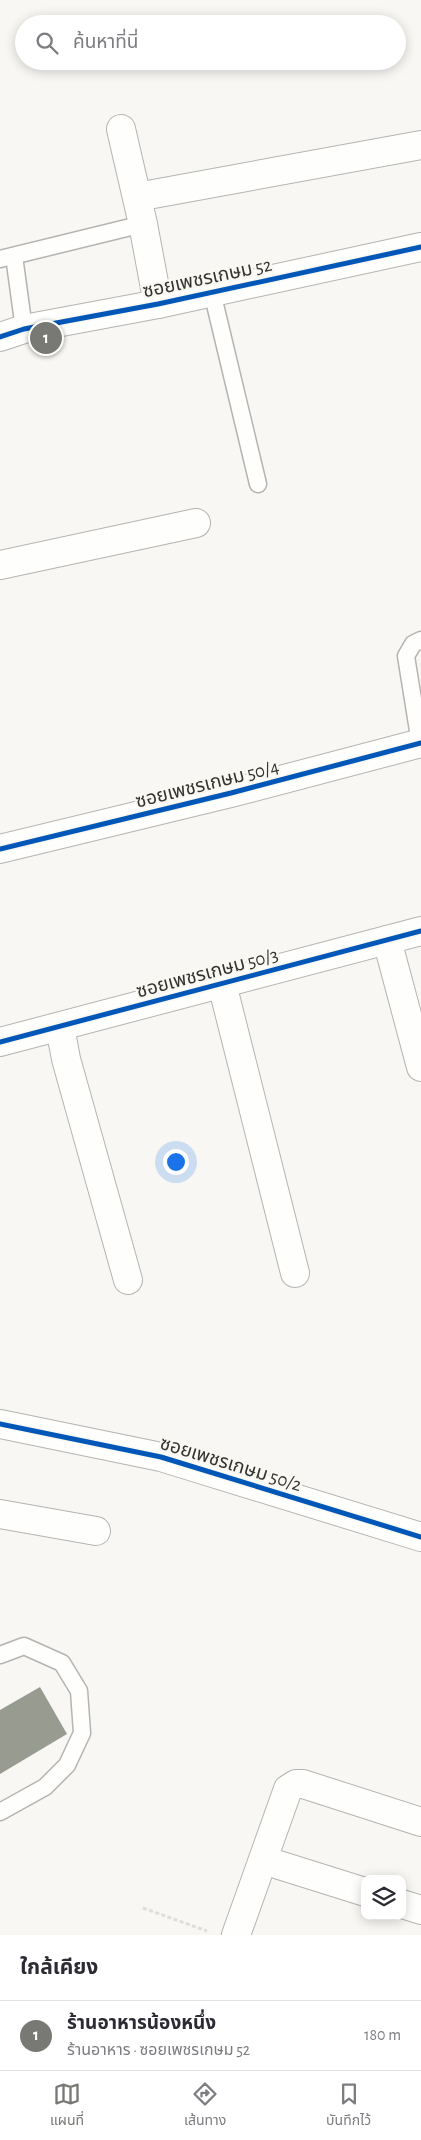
<!DOCTYPE html>
<html lang="th">
<head>
<meta charset="utf-8">
<style>
	:root { --surface:#fff; --page:#f2f2f3; --text:#2b2b33; --muted:#7c7c81; --line:#e1e1e2; --accent:#787875 }
	body { margin:0; font-family:"Alegreya Sans","Noto Sans Thai",sans-serif; background:var(--page); color:var(--text) }
	.controls { position:absolute; right:15px; bottom:15px; display:grid; overflow:hidden; border-radius:10px; box-shadow:0 2px 12px #0003 }
	.controls button { width:45px; height:45px; display:grid; place-items:center; padding:0; border:0; border-bottom:1px solid var(--line); background:var(--surface); color:var(--text); font:25px sans-serif }
	.you { position:absolute; left:175px; top:1161px; width:18px; height:18px; margin:-12px; border:4px solid #fff; border-radius:50%; background:#1a73e8; box-shadow:0 0 0 8px #1a73e833 }
	.badge { display:grid; place-items:center; width:32px; height:32px; border-radius:50%; background:var(--accent); color:#fff; font-size:16px; font-weight:700 }
	.pin { position:absolute; translate:-50% -50%; border:2px solid #fff; box-shadow:0 1px 5px #0006 }
	.list { margin:0; padding:0; list-style:none }
	h2 { display:flex; justify-content:space-between; align-items:center; height:65px; margin:0; padding:0 20px; font-size:21px }
	h2 small { font-size:16px; font-weight:400; color:var(--muted) }
	.list li { display:grid; grid-template-columns:32px 1fr auto; gap:15px; align-items:center; box-sizing:border-box; height:70px; padding:0 20px; border-top:1px solid var(--line) }
	.list b { display:block; font-size:19px; white-space:nowrap }
	.list p { margin:0; font-size:16px; white-space:nowrap; color:var(--muted) }
	.list em { font-size:16px; font-style:normal; color:var(--muted) }
	.icon { flex:none; width:28px; height:28px; fill:none; stroke:currentColor; stroke-width:2; stroke-linecap:round; stroke-linejoin:round }
	.map { position:relative; flex:none; width:421px; height:1935px; overflow:hidden }
	.search { position:absolute; background:var(--surface); box-shadow:0 2px 12px #0003; left:15px; right:15px; top:15px; height:55px; display:flex; align-items:center; gap:12px; box-sizing:border-box; padding:0 18px; border-radius:28px; color:var(--muted); font-size:19px }
	.sheet { height:135px; background:var(--surface) }
	nav { display:flex; justify-content:space-around; align-items:center; box-sizing:border-box; height:70px; border-top:1px solid var(--line); background:var(--surface); font-size:14px; color:var(--muted) }
	nav a { display:grid; justify-items:center; gap:2px }
	nav .on { color:var(--accent) }
	.map>svg:first-child { display:block }
	.building { fill:#989b8f }
	.lines { fill:none; stroke-linecap:round; stroke-linejoin:round }
	.lane-casing { stroke:#b5b4b2; stroke-width:19 }
	.street-casing { stroke:#b5b4b2; stroke-width:30 }
	.path { stroke:#dddddc; stroke-width:3; stroke-dasharray:4 2.5; stroke-linecap:butt }
	.lane { stroke:#fefefd; stroke-width:16 }
	.street { stroke:#fefefd; stroke-width:28 }
	.cycleway-casing { stroke:#faf8f3; stroke-width:8 }
	.cycleway { stroke:#0057b8; stroke-width:5 }
	.labels { text-anchor:middle; stroke-width:5; stroke-linejoin:round; paint-order:stroke }
	.street-label { font-size:19px; fill:#333331; stroke:#faf8f3 }
</style>
</head>
<body>
<div class="map">
<svg width="421" height="1935" viewBox="0 0 421 1935">
	<rect width="100%" height="100%" fill="#f9f7f4"/>
	<path class="building" d="M40,1687L67,1734L0,1774V1710Z"/>
	<g class="lines">
		<defs>
			<g id="lane">
				<path d="M14,256L24,329"/>
				<path d="M0,259L143,224"/>
				<path d="M212,292L258,484"/>
				<path d="M420,743L406,656L413,644L421,640"/>
				<path d="M0,1655L24,1646L62,1663L79,1691L82,1733L67,1765L45,1787L0,1812"/>
			</g>
			<g id="street">
				<path d="M121,129L143,224L158,304"/>
				<path d="M137,197L421,145"/>
				<path d="M0,337L24,329L158,304L421,247"/>
				<path d="M0,565L196,523"/>
				<path d="M0,849L231,793L421,743"/>
				<path d="M387,940L421,1067"/>
				<path d="M222,984L295,1273"/>
				<path d="M60,1027L66,1059L128,1280"/>
				<path d="M0,1042L421,931"/>
				<path d="M0,1424L161,1457L421,1537"/>
				<path d="M0,1514L96,1531"/>
				<path d="M263,1860L365,1892"/>
				<path d="M402,1904L421,1910"/>
				<path d="M236,1935L288,1789L296,1784H303L421,1822"/>
			</g>
		</defs>
		<use href="#lane" class="lane-casing"/>
		<use href="#street" class="street-casing"/>
		<path class="path" d="M143,1908L207,1931"/>
		<use href="#lane" class="lane"/>
		<use href="#street" class="street"/>
		<defs>
			<g id="cycleway">
				<path d="M0,337L24,329L158,304L421,247"/>
				<path d="M0,849L231,793L421,743"/>
				<path d="M0,1042L421,931"/>
				<path d="M0,1424L161,1457L421,1537"/>
			</g>
		</defs>
		<use href="#cycleway" class="cycleway-casing"/>
		<use href="#cycleway" class="cycleway"/>
	</g>
	<g class="labels">
		<g class="street-label">
			<text transform="translate(207 277) rotate(-12)" y="7">ซอยเพชรเกษม 52</text>
			<text transform="translate(207 783) rotate(-14)" y="7">ซอยเพชรเกษม 50/4</text>
			<text transform="translate(207 972) rotate(-15)" y="7">ซอยเพชรเกษม 50/3</text>
			<text transform="translate(231 1463) rotate(17)" y="7">ซอยเพชรเกษม 50/2</text>
		</g>
	</g>
</svg>
<div class="controls">
<button><svg class="icon" aria-label="layers" viewBox="0 0 24 24"><path d="M12 4l9 5-9 5-9-5zM3 14l9 5 9-5"/></svg></button>
</div>
<div class="you"></div>
<div class="pin badge" style="left:46px;top:338px">1</div>
<div class="search"><svg class="icon" aria-label="search" viewBox="0 0 24 24"><circle cx="10" cy="10" r="6"/><path d="M15 15l6 6"/></svg>ค้นหาที่นี่</div>
</div>
<section class="sheet">
<h2>ใกล้เคียง<small></small></h2>
<ul class="list">
<li><span class="badge">1</span><div><b>ร้านอาหารน้องหนึ่ง</b><p>ร้านอาหาร · ซอยเพชรเกษม 52</p></div><em>180 m</em></li>
</ul>
</section>
<nav>
<a class="on"><svg class="icon" aria-label="map" viewBox="0 0 24 24"><path d="M3 6l6-2 6 2 6-2v14l-6 2-6-2-6 2zM9 4v14M15 6v14"/></svg>แผนที่</a>
<a><svg class="icon" aria-label="directions" viewBox="0 0 24 24"><path d="M12 3l9 9-9 9-9-9zM9 14v-3h6M13 9l2 2-2 2"/></svg>เส้นทาง</a>
<a><svg class="icon" aria-label="saved" viewBox="0 0 24 24"><path d="M7 4h10v16l-5-4-5 4z"/></svg>บันทึกไว้</a>
</nav>
</body>
</html>
